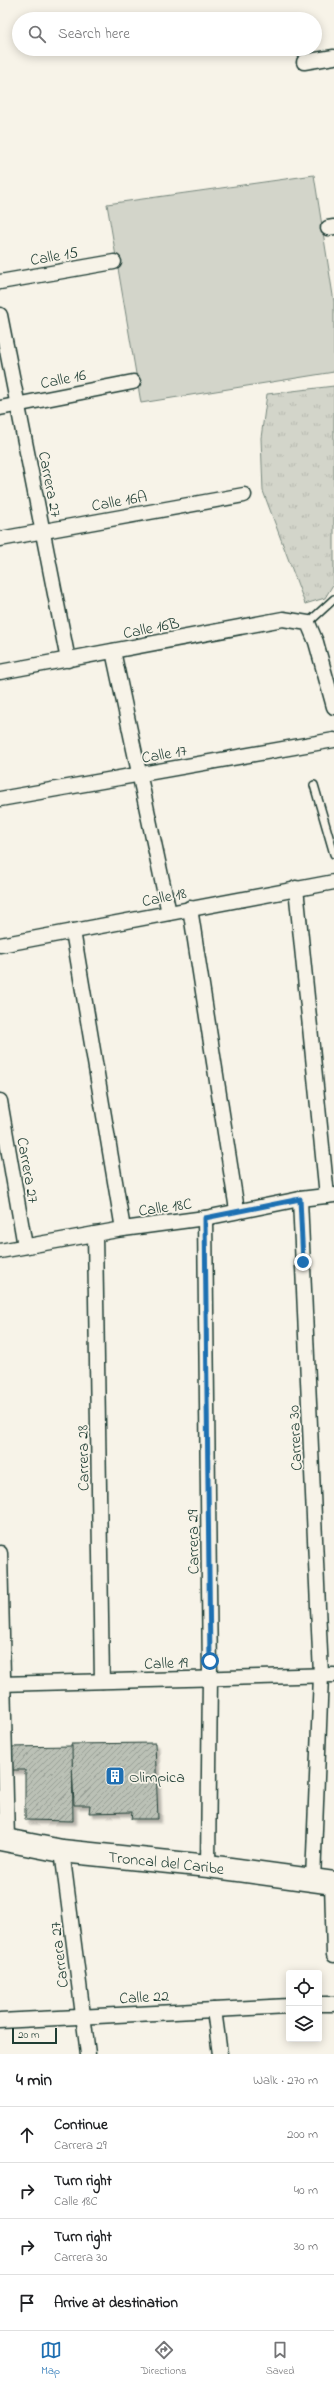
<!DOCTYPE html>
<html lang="en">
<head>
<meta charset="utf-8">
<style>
	:root { --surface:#fff; --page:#f2f2f2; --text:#202124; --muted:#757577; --line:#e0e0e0; --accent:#1f6fb2 }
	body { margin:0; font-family:"Indie Flower",sans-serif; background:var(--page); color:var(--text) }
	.controls { position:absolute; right:12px; bottom:12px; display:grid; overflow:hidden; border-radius:4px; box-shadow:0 2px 10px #0003 }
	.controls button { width:36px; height:36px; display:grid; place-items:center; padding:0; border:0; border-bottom:1px solid var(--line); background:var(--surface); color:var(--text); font:20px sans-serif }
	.scale { position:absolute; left:12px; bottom:10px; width:45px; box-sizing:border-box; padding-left:4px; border:2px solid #1f3d34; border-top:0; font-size:11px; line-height:14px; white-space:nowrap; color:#1f3d34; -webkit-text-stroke:3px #f7f3e8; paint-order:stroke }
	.stop { position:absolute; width:12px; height:12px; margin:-9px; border:3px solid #1f6fb2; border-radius:50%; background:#fff }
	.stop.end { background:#1f6fb2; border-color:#fff; box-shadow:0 1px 4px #0008 }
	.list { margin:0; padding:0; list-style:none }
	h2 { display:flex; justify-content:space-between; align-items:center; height:52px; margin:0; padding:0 16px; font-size:17px }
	h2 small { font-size:13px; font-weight:400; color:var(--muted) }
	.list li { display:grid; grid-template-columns:26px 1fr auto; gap:12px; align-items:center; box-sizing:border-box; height:56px; padding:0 16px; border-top:1px solid var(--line) }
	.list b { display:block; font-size:15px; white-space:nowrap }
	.list p { margin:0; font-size:13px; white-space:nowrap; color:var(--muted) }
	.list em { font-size:13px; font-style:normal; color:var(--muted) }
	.icon { flex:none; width:22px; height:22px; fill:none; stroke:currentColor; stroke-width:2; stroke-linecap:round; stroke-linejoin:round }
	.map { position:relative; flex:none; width:334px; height:2054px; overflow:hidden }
	.search { position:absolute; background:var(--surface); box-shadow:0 2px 10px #0003; left:12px; right:12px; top:12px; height:44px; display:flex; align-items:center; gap:10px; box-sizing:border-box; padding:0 14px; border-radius:22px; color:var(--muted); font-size:15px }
	.sheet { height:276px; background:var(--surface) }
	nav { display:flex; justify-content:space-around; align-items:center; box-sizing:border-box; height:56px; border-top:1px solid var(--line); background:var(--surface); font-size:11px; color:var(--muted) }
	nav a { display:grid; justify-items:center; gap:2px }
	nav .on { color:var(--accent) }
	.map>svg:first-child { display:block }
	.green { fill:#d3d5ca; stroke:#79897f }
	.park { fill:url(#park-tufts); stroke:#79897f }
	.building { fill:url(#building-hatch); stroke:#1f3d34; filter:url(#shadow) }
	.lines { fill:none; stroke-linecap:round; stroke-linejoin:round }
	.lane-casing { stroke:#1f3d34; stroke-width:10 }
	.street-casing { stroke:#1f3d34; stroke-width:17 }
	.primary-casing { stroke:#1f3d34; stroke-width:25 }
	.lane { stroke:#f7f3e8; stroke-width:7 }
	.street { stroke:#f7f3e8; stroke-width:14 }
	.primary { stroke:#f7f3e8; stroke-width:22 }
	.route { stroke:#1f6fb2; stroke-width:5 }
	.labels { text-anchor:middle; stroke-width:3.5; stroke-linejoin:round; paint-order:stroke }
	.street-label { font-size:16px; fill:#1f3d34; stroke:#f7f3e8 }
	.poi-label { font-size:16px; fill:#1f3d34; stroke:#f7f3e8; text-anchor:start }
</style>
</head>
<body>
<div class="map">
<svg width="334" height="2054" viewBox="0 0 334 2054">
	<defs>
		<pattern id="park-tufts" width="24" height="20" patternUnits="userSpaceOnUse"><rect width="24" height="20" fill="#d3d5ca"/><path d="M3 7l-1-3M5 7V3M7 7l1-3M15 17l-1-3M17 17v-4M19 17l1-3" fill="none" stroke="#b5b8ae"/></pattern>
		<pattern id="building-hatch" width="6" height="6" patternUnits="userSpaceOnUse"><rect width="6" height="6" fill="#bbc1b6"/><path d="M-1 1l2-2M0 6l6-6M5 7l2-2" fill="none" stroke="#979e95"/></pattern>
		<filter id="shadow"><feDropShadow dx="3.5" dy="3.5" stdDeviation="1" flood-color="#0004"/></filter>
	</defs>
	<rect width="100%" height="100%" fill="#f7f3e8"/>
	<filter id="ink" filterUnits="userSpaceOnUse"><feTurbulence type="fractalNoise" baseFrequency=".025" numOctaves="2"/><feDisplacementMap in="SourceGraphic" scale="8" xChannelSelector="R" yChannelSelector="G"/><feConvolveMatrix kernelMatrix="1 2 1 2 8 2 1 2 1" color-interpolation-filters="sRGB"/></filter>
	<g filter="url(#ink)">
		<path class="green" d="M314,175L334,302V372L141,403L107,204Z"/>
		<path class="park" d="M334,386V583L325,598L305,604L263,491L261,438L267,394Z"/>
		<g class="building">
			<path d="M155,1743L158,1819H131L132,1812L89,1813L90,1805H74L71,1744Z"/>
			<path d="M72,1746L73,1821L25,1820V1770H10L9,1747Z"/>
		</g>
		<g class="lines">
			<defs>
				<g id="lane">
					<path d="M308,623L334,599"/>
					<path d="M314,785L334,854"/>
				</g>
				<g id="street">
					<path d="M304,62L334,57"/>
					<path d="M328,228L334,227"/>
					<path d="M0,282L114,262"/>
					<path d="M0,315L68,660"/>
					<path d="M0,408L133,382"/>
					<path d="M0,539L244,495"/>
					<path d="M113,651L169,913"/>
					<path d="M0,672L283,619L308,623L316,642L334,707"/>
					<path d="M0,799L334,740"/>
					<path d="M296,888L327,1196"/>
					<path d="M190,908L237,1210"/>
					<path d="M73,931L123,1229"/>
					<path d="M0,945L334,882"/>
					<path d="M0,1101L25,1246"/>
					<path d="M300,1199L321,1675L313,1880"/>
					<path d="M205,1218L210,1677L208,1866"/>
					<path d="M95,1234L102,1681"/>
					<path d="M0,1251L123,1229L205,1218L300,1199L334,1195"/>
					<path d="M0,1553L7,1840"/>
					<path d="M0,1684L334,1675"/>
					<path d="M62,1851L88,2054"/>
					<path d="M332,1883L334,1955"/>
					<path d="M319,2004H334"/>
					<path d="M214,2010L220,2054"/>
					<path d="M0,2021L289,2006"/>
				</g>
				<g id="primary">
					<path id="s1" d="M0,1839L62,1851L208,1866L334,1883"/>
				</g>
			</defs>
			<use href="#lane" class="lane-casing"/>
			<use href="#street" class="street-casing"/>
			<use href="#primary" class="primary-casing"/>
			<use href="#lane" class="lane"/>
			<use href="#street" class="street"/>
			<use href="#primary" class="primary"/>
		</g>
	</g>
	<g class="lines" filter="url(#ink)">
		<path class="route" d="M210,1661L205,1218L300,1199L303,1262"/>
	</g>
	<defs>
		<symbol id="building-square" viewBox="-11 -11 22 22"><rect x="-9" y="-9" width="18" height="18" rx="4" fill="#1f6fb2" stroke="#f7f3e8"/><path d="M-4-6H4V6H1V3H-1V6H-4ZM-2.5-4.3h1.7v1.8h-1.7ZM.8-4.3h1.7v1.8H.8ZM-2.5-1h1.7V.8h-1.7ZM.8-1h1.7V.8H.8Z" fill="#fff"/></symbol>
	</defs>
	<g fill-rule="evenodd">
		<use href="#building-square" x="104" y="1765" width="22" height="22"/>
	</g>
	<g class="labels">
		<g class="street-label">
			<text transform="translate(54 255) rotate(-10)" y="6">Calle 15</text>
			<text transform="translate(63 378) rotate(-11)" y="6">Calle 16</text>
			<text transform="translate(51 484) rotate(79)" y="6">Carrera 27</text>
			<text transform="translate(119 500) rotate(-10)" y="6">Calle 16A</text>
			<text transform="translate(151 627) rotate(-11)" y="6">Calle 16B</text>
			<text transform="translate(164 753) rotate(-10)" y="6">Calle 17</text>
			<text transform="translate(164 896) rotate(-11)" y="6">Calle 18</text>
			<text transform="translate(29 1170) rotate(80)" y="6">Carrera 27</text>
			<text transform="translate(165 1206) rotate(-8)" y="6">Calle 18C</text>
			<text transform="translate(294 1438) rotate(-93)" y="6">Carrera 30</text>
			<text transform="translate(82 1458) rotate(-91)" y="6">Carrera 28</text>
			<text transform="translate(192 1542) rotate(-91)" y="6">Carrera 29</text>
			<text transform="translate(166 1662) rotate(-2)" y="6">Calle 19</text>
			<text dy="6" stroke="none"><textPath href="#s1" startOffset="168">Troncal del Caribe</textPath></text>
			<text transform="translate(58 1955) rotate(-97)" y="6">Carrera 27</text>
			<text transform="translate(144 1996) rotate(-3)" y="6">Calle 22</text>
		</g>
		<g class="poi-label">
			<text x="129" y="1782">Olimpica</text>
		</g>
	</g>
</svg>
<div class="controls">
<button><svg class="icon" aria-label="locate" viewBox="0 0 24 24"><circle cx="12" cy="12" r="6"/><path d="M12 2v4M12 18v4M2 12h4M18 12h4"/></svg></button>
<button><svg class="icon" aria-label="layers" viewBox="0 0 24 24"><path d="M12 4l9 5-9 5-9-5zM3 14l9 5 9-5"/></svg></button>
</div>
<div class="scale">20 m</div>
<div class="stop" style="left:210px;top:1661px"></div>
<div class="stop end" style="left:303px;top:1262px"></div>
<div class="search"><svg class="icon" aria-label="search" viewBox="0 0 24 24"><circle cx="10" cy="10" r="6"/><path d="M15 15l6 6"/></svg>Search here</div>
</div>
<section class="sheet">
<h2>4 min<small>Walk · 270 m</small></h2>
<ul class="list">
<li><svg class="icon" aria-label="ahead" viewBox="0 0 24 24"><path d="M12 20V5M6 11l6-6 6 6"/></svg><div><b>Continue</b><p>Carrera 29</p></div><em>200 m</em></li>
<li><svg class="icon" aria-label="right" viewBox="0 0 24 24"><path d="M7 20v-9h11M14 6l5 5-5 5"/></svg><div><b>Turn right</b><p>Calle 18C</p></div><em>40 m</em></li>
<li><svg class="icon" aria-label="right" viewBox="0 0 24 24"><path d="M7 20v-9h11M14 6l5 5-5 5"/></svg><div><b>Turn right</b><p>Carrera 30</p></div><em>30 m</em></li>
<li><svg class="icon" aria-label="arrive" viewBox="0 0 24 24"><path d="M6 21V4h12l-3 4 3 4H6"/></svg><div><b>Arrive at destination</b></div></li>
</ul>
</section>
<nav>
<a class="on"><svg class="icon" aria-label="map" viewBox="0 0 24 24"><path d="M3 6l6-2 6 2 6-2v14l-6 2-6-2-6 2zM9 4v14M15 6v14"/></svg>Map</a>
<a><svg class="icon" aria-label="directions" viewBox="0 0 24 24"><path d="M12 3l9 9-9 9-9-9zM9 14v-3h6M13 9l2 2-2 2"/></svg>Directions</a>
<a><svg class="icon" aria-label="saved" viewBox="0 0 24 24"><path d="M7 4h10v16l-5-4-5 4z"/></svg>Saved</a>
</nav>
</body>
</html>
